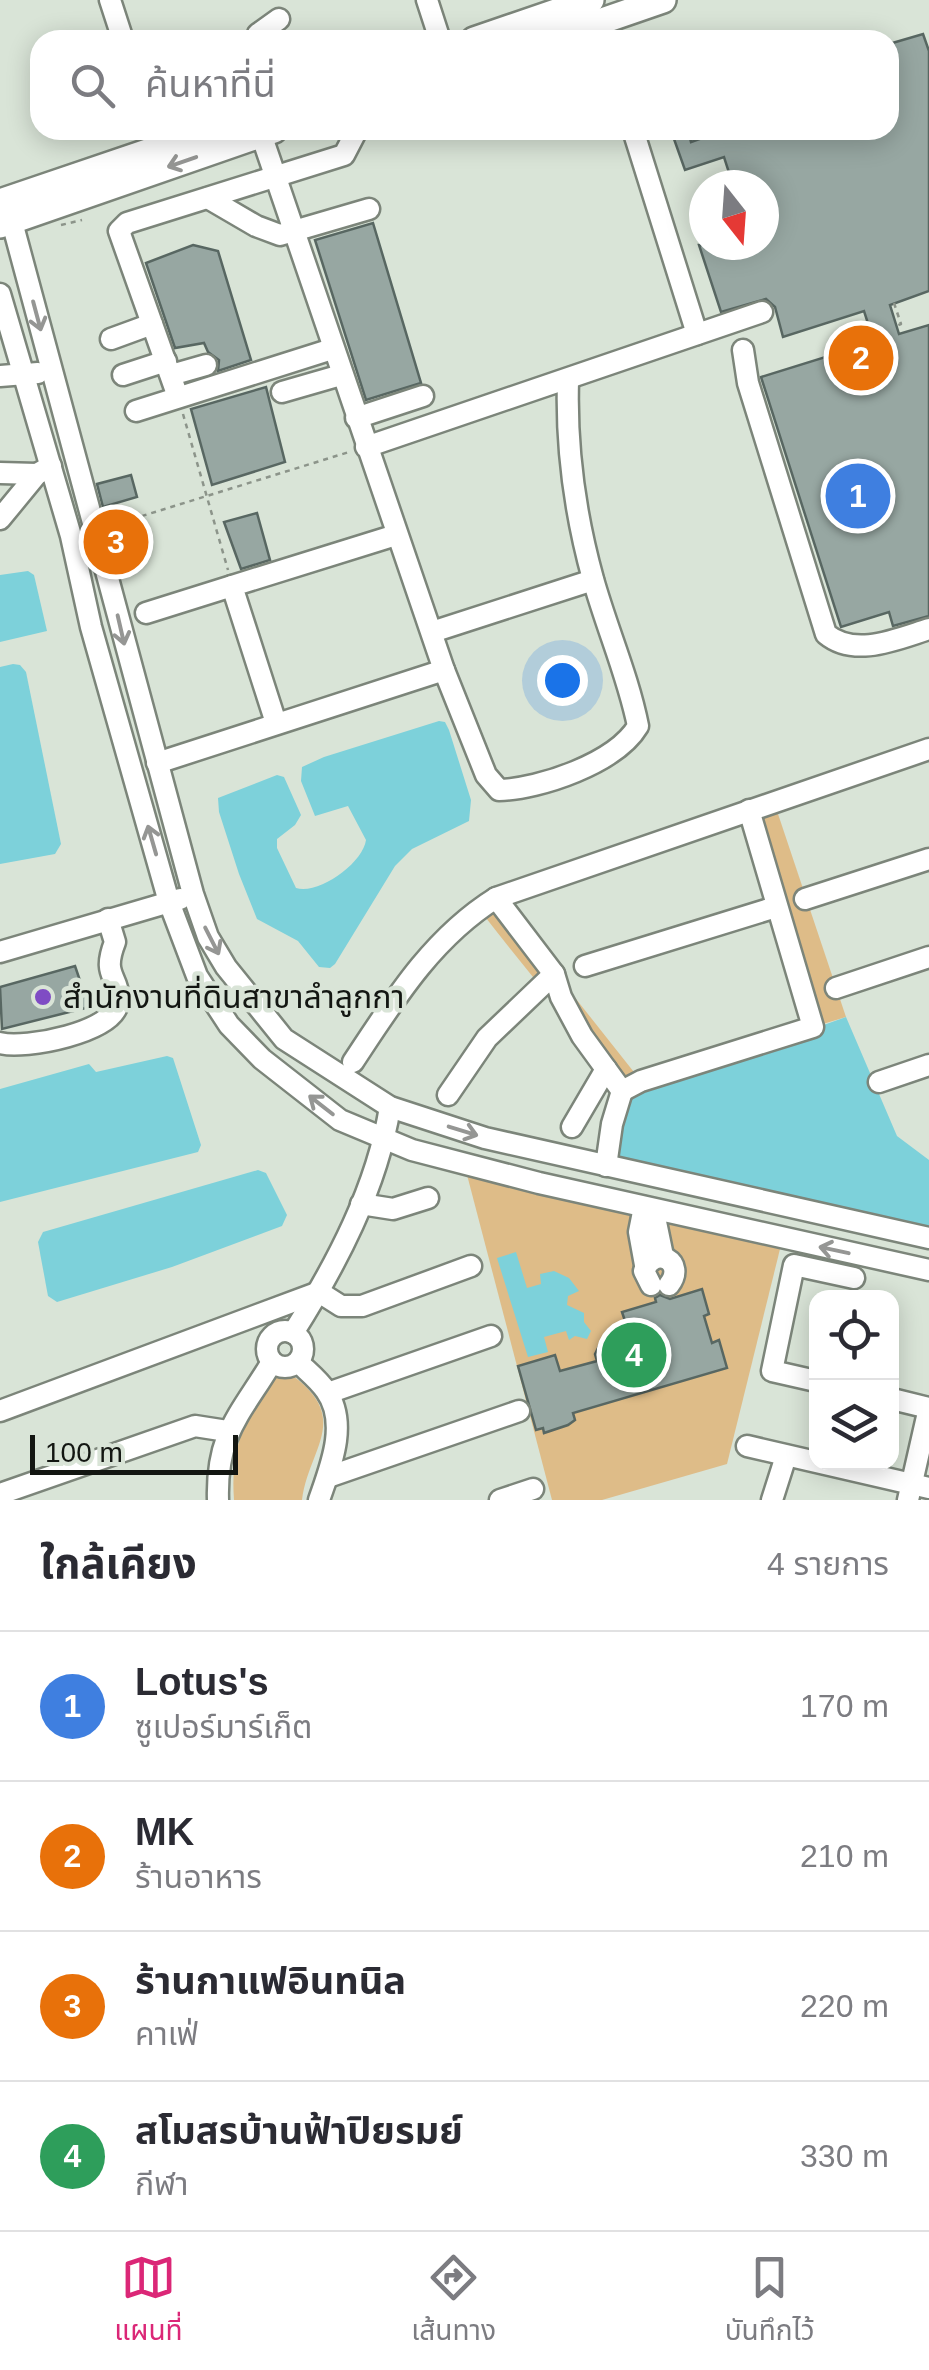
<!DOCTYPE html>
<html lang="th">
<head>
<meta charset="utf-8">
<style>
	:root { --surface:#fff; --page:#f2f2f3; --text:#2b2b33; --muted:#7c7c81; --line:#e1e1e2; --accent:#db2777 }
	body { margin:0; font-family:Helvetica,"Noto Sans Thai",sans-serif; background:var(--page); color:var(--text) }
	.controls { position:absolute; right:30px; bottom:30px; display:grid; overflow:hidden; border-radius:20px; box-shadow:0 5px 25px #0003 }
	.controls button { width:90px; height:90px; display:grid; place-items:center; padding:0; border:0; border-bottom:2px solid var(--line); background:var(--surface); color:var(--text); font:50px sans-serif }
	.compass { position:absolute; left:689px; top:170px; width:90px; height:90px; border-radius:50%; background:var(--surface); box-shadow:0 5px 25px #0003; rotate:163deg }
	.scale { position:absolute; left:30px; bottom:25px; width:208px; box-sizing:border-box; padding-left:10px; border:5px solid #131612; border-top:0; font-size:28px; line-height:35px; white-space:nowrap; color:#131612; -webkit-text-stroke:8px #d9e4d7; paint-order:stroke }
	.you { position:absolute; left:562px; top:680px; width:35px; height:35px; margin:-25px; border:8px solid #fff; border-radius:50%; background:#1a73e8; box-shadow:0 0 0 15px #1a73e833 }
	.badge { display:grid; place-items:center; width:65px; height:65px; border-radius:50%; background:var(--accent); color:#fff; font-size:32px; font-weight:700 }
	.pin { position:absolute; translate:-50% -50%; border:5px solid #fff; box-shadow:0 2px 10px #0006 }
	.list { margin:0; padding:0; list-style:none }
	h2 { display:flex; justify-content:space-between; align-items:center; height:130px; margin:0; padding:0 40px; font-size:42px }
	h2 small { font-size:32px; font-weight:400; color:var(--muted) }
	.list li { display:grid; grid-template-columns:65px 1fr auto; gap:30px; align-items:center; box-sizing:border-box; height:150px; padding:0 40px; border-top:2px solid var(--line) }
	.list b { display:block; font-size:38px; white-space:nowrap }
	.list p { margin:0; font-size:32px; white-space:nowrap; color:var(--muted) }
	.list em { font-size:32px; font-style:normal; color:var(--muted) }
	.icon { flex:none; width:55px; height:55px; fill:none; stroke:currentColor; stroke-width:2; stroke-linecap:round; stroke-linejoin:round }
	.map { position:relative; flex:none; width:929px; height:1500px; overflow:hidden }
	.search { position:absolute; background:var(--surface); box-shadow:0 5px 25px #0003; left:30px; right:30px; top:30px; height:110px; display:flex; align-items:center; gap:25px; box-sizing:border-box; padding:0 35px; border-radius:30px; color:var(--muted); font-size:38px }
	.sheet { height:730px; background:var(--surface) }
	nav { display:flex; justify-content:space-around; align-items:center; box-sizing:border-box; height:140px; border-top:2px solid var(--line); background:var(--surface); font-size:28px; color:var(--muted) }
	nav a { display:grid; justify-items:center; gap:5px }
	nav .on { color:var(--accent) }
	.map>svg:first-child { display:block }
	.green { fill:#debc88 }
	.water { fill:#7dd1da }
	.building { fill:#97a7a2; stroke:#586762; stroke-width:2.5 }
	.lines { fill:none; stroke-linecap:round; stroke-linejoin:round }
	.minor-casing { stroke:#7c857a; stroke-width:25 }
	.major-casing { stroke:#7c857a; stroke-width:30 }
	.path { stroke:#8c948a; stroke-width:2.5; stroke-dasharray:5 5; stroke-linecap:butt }
	.minor { stroke:#fff; stroke-width:20 }
	.major { stroke:#fff; stroke-width:25 }
	.oneway { stroke:#959694 }
	.poi-dot { fill:#7f4cc4; stroke:#d9e4d7; stroke-width:4 }
	.labels { text-anchor:middle; stroke-width:9; stroke-linejoin:round; paint-order:stroke }
	.poi-label { font-size:32px; fill:#131612; stroke:#d9e4d7; text-anchor:start }
</style>
</head>
<body>
<div class="map">
<svg width="929" height="1500" viewBox="0 0 929 1500">
	<rect width="100%" height="100%" fill="#d9e4d7"/>
	<g class="green">
		<path d="M774,802L846,1017L813,1027L749,810Z"/>
		<path d="M496,898L641,1081L622,1091C577,1029 526,970 479,909Z"/>
		<path d="M466,1171L781,1245L727,1464L602,1500H552Z"/>
		<path d="M289,1373C353,1418 309,1447 302,1500H234C230,1445 245,1417 278,1374Z"/>
	</g>
	<g class="water">
		<path d="M28,571L34,575L47,631L0,642V575Z"/>
		<path d="M13,664L20,665L26,672L61,844L55,854L0,864V667Z"/>
		<path d="M439,721L445,722L449,730L471,800L469,821L412,849L395,866L335,964L330,968L319,967L298,941L257,919L239,874L219,812L218,798L277,775L284,777L301,815L295,825L277,839V848L296,888C319,895 363,863 366,840L348,806L315,816L301,781L302,767L324,757Z"/>
		<path d="M846,1017L897,1136L929,1160V1227L613,1165L624,1096Z"/>
		<path d="M167,1056L173,1058L201,1145L198,1152L0,1202V1089L89,1064L96,1072Z"/>
		<path d="M258,1170L266,1173L287,1215L282,1226L172,1267L57,1302L48,1296L38,1242L43,1232Z"/>
		<path d="M516,1252L527,1288L541,1284L540,1274L554,1271L569,1278L579,1291L568,1296L567,1305L584,1313V1322L591,1331L587,1339L575,1336L569,1340L566,1331L544,1337L548,1352L528,1357L497,1258Z"/>
	</g>
	<g class="building">
		<path d="M923,34L929,51V291L890,305L899,334L929,325V616L893,626L889,612L841,627L761,377L874,342L864,311L783,337L775,307L766,299L721,312L699,245H764V185H733L724,157L685,170L674,139L689,134L691,142L716,133V130H889V44Z"/>
		<path d="M373,223L421,383L366,400L315,240Z"/>
		<path d="M193,245L218,251L251,360L218,371L219,360L208,352L204,343L175,348L146,263Z"/>
		<path d="M266,387L285,462L212,485L191,409Z"/>
		<path d="M131,475L137,497L103,507L97,484Z"/>
		<path d="M257,513L270,560L241,569L224,522Z"/>
		<path d="M75,966L89,1007L2,1029L0,987Z"/>
		<path d="M702,1289L709,1314L704,1316L712,1343L719,1340L727,1368L573,1413L575,1420L568,1425L544,1433L543,1428L536,1430L518,1366L555,1355L560,1371L597,1361L595,1354L601,1342L610,1335L628,1330L622,1312L656,1302L655,1298L660,1295L670,1299Z"/>
	</g>
	<g class="lines">
		<defs>
			<g id="minor">
				<path d="M110,0L123,40"/>
				<path d="M427,0L440,40"/>
				<path d="M257,40L258,34L279,19"/>
				<path d="M633,130L697,334"/>
				<path d="M208,198L256,226L280,235L369,209"/>
				<path d="M12,222L193,894L208,937L226,967L284,1039L390,1107L485,1138L929,1238"/>
				<path d="M0,294L71,536L91,627L169,902L197,976L229,1025L262,1059L340,1120L412,1150L539,1183L929,1270"/>
				<path d="M111,339L152,324"/>
				<path d="M743,350L748,383L826,634C855,658 897,639 929,629"/>
				<path d="M123,375L166,361"/>
				<path d="M171,375L206,365"/>
				<path d="M0,376L38,373"/>
				<path d="M282,392L341,375"/>
				<path d="M178,397L119,231L127,223L344,155L357,130"/>
				<path d="M136,411L332,349"/>
				<path d="M356,418L423,396"/>
				<path d="M366,447L762,312"/>
				<path d="M0,473L37,474"/>
				<path d="M0,519L37,474L51,466"/>
				<path d="M146,613L232,586"/>
				<path d="M432,632L593,580"/>
				<path d="M444,670L486,775L499,790C540,789 616,763 638,726C628,676 607,629 593,579C575,514 566,448 568,381"/>
				<path d="M276,723L232,586L396,535"/>
				<path d="M157,763L444,670L261,134"/>
				<path d="M805,899L929,859"/>
				<path d="M0,952L180,899"/>
				<path d="M585,966L776,907"/>
				<path d="M836,988L929,957"/>
				<path d="M0,1043C24,1050 116,1032 118,1002C120,974 101,978 115,942L108,919"/>
				<path d="M353,1062C394,1000 432,938 496,898"/>
				<path d="M879,1082L929,1065"/>
				<path d="M622,1091L641,1081L813,1027L749,810"/>
				<path d="M448,1095L487,1038L554,974"/>
				<path d="M572,1127L606,1069"/>
				<path d="M606,1166L612,1124L622,1091L582,1036L561,997L554,974L496,898L929,749"/>
				<path d="M361,1204L393,1209L428,1198"/>
				<path d="M644,1207L639,1232L645,1265"/>
				<path d="M658,1211L656,1222L663,1256"/>
				<path d="M651,1285L644,1271C655,1244 687,1262 669,1285"/>
				<circle cx="285" cy="1349" r="18"/>
				<path d="M293,1333C336,1265 377,1188 390,1107"/>
				<path d="M298,1362C307,1371 319,1380 326,1391C349,1423 330,1468 319,1500"/>
				<path d="M816,1381L772,1371L794,1265L854,1278"/>
				<path d="M328,1393L491,1336"/>
				<path d="M892,1399L929,1408"/>
				<path d="M0,1411L319,1292L341,1306H362L471,1266"/>
				<path d="M747,1446L929,1488"/>
				<path d="M328,1477L519,1411"/>
				<path d="M0,1494L195,1426L227,1431"/>
				<path d="M218,1500C216,1434 240,1415 272,1362"/>
				<path d="M500,1500L533,1489"/>
				<path d="M772,1500L786,1456"/>
				<path d="M908,1500L929,1408"/>
			</g>
			<g id="major">
				<path d="M474,40L591,0"/>
				<path d="M547,40L663,0"/>
				<path d="M0,202L212,130"/>
				<path d="M0,225L274,130"/>
			</g>
		</defs>
		<use href="#minor" class="minor-casing"/>
		<use href="#major" class="major-casing"/>
		<g class="path">
			<path d="M61,225L82,220"/>
			<path d="M894,303L901,324L896,326"/>
			<path d="M183,414L228,570"/>
			<path d="M113,525L349,452"/>
		</g>
		<use href="#minor" class="minor"/>
		<use href="#major" class="major"/>
	</g>
	<defs><path id="oneway-shaft" d="M-6 0H5M1.5-3L5.5 0L1.5 3" fill="none" stroke-width="1.6" stroke-linecap="round" stroke-linejoin="round" transform="scale(2.5)"/></defs>
	<g class="oneway">
		<use href="#oneway-shaft" transform="translate(182 162) rotate(161)"/>
		<use href="#oneway-shaft" transform="translate(37 316) rotate(75)"/>
		<use href="#oneway-shaft" transform="translate(121 630) rotate(77)"/>
		<use href="#oneway-shaft" transform="translate(152 840) rotate(-106)"/>
		<use href="#oneway-shaft" transform="translate(212 941) rotate(63)"/>
		<use href="#oneway-shaft" transform="translate(321 1105) rotate(-142)"/>
		<use href="#oneway-shaft" transform="translate(463 1131) rotate(17)"/>
		<use href="#oneway-shaft" transform="translate(834 1250) rotate(-168)"/>
	</g>
	<circle class="poi-dot" cx="43" cy="997" r="10"/>
	<g class="labels">
		<g class="poi-label">
			<text x="63" y="1008">สำนักงานที่ดินสาขาลำลูกกา</text>
		</g>
	</g>
</svg>
<div class="controls">
<button><svg class="icon" aria-label="locate" viewBox="0 0 24 24"><circle cx="12" cy="12" r="6"/><path d="M12 2v4M12 18v4M2 12h4M18 12h4"/></svg></button>
<button><svg class="icon" aria-label="layers" viewBox="0 0 24 24"><path d="M12 4l9 5-9 5-9-5zM3 14l9 5 9-5"/></svg></button>
</div>
<svg class="compass" viewBox="-18 -18 36 36"><path d="M0-13l5 13h-10z" fill="#e53935"/><path d="M0 13l5-13h-10z" fill="#7c7c81"/></svg>
<div class="scale">100 m</div>
<div class="you"></div>
<div class="pin badge" style="left:858px;top:496px;background:#3f7fe0">1</div>
<div class="pin badge" style="left:861px;top:358px;background:#e8710a">2</div>
<div class="pin badge" style="left:116px;top:542px;background:#e8710a">3</div>
<div class="pin badge" style="left:634px;top:1355px;background:#2e9e5b">4</div>
<div class="search"><svg class="icon" aria-label="search" viewBox="0 0 24 24"><circle cx="10" cy="10" r="6"/><path d="M15 15l6 6"/></svg>ค้นหาที่นี่</div>
</div>
<section class="sheet">
<h2>ใกล้เคียง<small>4 รายการ</small></h2>
<ul class="list">
<li><span class="badge" style="background:#3f7fe0">1</span><div><b>Lotus's</b><p>ซูเปอร์มาร์เก็ต</p></div><em>170 m</em></li>
<li><span class="badge" style="background:#e8710a">2</span><div><b>MK</b><p>ร้านอาหาร</p></div><em>210 m</em></li>
<li><span class="badge" style="background:#e8710a">3</span><div><b>ร้านกาแฟอินทนิล</b><p>คาเฟ่</p></div><em>220 m</em></li>
<li><span class="badge" style="background:#2e9e5b">4</span><div><b>สโมสรบ้านฟ้าปิยรมย์</b><p>กีฬา</p></div><em>330 m</em></li>
</ul>
</section>
<nav>
<a class="on"><svg class="icon" aria-label="map" viewBox="0 0 24 24"><path d="M3 6l6-2 6 2 6-2v14l-6 2-6-2-6 2zM9 4v14M15 6v14"/></svg>แผนที่</a>
<a><svg class="icon" aria-label="directions" viewBox="0 0 24 24"><path d="M12 3l9 9-9 9-9-9zM9 14v-3h6M13 9l2 2-2 2"/></svg>เส้นทาง</a>
<a><svg class="icon" aria-label="saved" viewBox="0 0 24 24"><path d="M7 4h10v16l-5-4-5 4z"/></svg>บันทึกไว้</a>
</nav>
</body>
</html>
